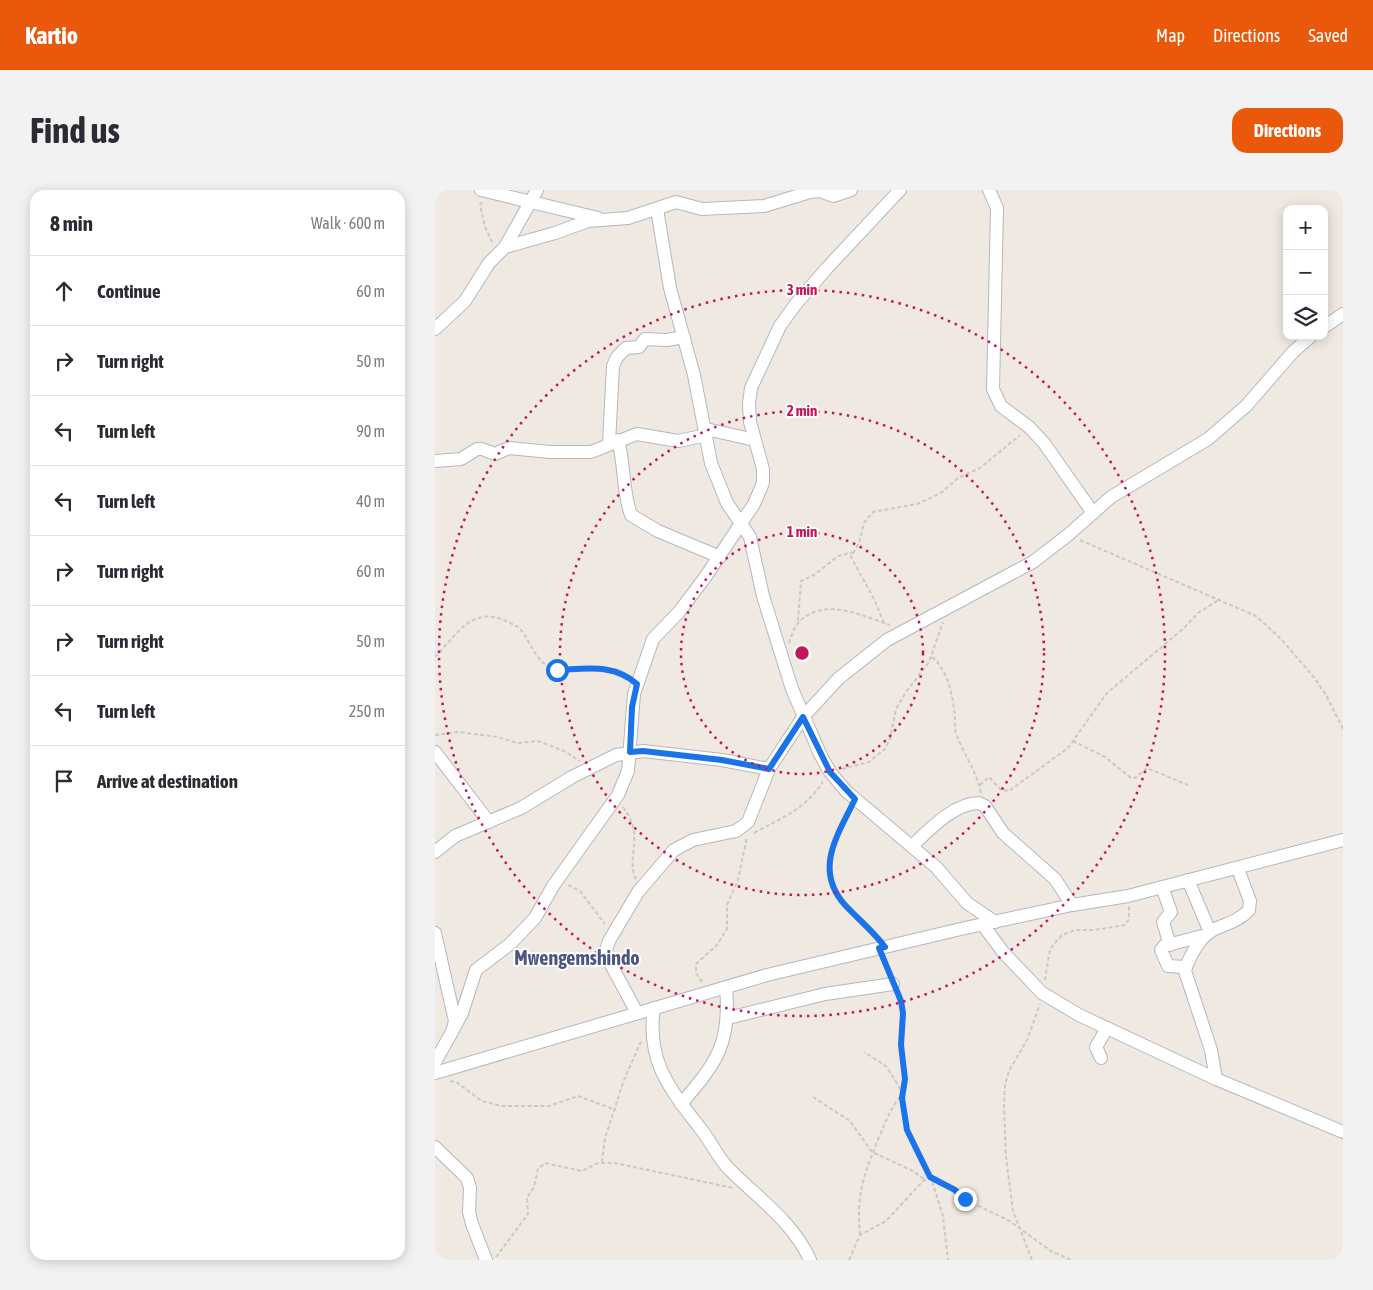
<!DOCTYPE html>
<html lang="en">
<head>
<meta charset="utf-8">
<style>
	:root { --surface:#fff; --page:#f2f2f3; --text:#2b2b33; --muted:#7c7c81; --line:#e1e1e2; --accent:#ea580c }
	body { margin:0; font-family:"Asap Condensed",sans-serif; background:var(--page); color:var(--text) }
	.controls { position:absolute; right:15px; top:15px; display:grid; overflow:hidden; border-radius:10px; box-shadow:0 2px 12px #0003 }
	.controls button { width:45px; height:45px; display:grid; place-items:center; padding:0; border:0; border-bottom:1px solid var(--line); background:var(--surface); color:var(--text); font:25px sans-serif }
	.stop { position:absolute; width:15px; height:15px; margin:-11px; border:4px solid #1a73e8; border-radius:50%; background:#fff }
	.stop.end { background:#1a73e8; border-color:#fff; box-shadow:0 1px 5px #0008 }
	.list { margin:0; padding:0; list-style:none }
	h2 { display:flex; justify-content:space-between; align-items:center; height:65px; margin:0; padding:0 20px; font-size:21px }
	h2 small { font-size:16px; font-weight:400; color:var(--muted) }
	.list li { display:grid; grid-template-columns:32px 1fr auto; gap:15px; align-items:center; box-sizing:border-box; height:70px; padding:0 20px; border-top:1px solid var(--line) }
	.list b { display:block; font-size:19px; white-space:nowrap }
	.list em { font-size:16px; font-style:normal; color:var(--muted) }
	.icon { flex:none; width:28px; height:28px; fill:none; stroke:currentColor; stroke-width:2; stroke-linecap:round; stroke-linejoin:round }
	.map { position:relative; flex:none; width:908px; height:1070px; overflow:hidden; border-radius:15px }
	header { display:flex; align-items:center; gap:30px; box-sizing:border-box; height:70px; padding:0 25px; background:var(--accent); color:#fff }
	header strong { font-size:24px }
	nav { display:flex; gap:28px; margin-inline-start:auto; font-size:18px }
	.intro { display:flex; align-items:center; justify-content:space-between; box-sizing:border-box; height:120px; padding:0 30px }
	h1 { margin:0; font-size:35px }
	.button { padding:12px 22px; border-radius:15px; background:var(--accent); color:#fff; font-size:18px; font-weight:700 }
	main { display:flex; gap:30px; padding:0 30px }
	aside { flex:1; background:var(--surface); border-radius:15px; box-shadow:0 2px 12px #0003 }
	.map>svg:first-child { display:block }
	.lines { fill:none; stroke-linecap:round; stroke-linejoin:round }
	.minor-casing { stroke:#b4b7c1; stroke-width:14 }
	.path { stroke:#c9c9c9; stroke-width:2; stroke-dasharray:4 2.5; stroke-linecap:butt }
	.minor { stroke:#fff; stroke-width:12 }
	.route { stroke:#1a73e8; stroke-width:6 }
	.ring { fill:none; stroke:#c2185b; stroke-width:2.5; stroke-dasharray:2.5 5 }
	.labels { text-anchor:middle; stroke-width:4; stroke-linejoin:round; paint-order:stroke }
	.quarter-label { font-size:20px; font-weight:bold; fill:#4d5680; stroke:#fff }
	.centre { fill:#c2185b; stroke:#fff; stroke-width:2.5 }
	.ring-label { font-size:15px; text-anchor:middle; font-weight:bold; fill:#c2185b; stroke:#fff; stroke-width:4; stroke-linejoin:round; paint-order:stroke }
</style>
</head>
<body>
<header>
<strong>Kartio</strong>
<nav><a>Map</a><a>Directions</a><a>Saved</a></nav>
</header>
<div class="intro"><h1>Find us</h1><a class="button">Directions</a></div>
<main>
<aside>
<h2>8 min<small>Walk · 600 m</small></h2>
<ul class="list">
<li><svg class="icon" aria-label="ahead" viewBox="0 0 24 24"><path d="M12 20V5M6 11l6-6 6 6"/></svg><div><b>Continue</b></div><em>60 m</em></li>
<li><svg class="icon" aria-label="right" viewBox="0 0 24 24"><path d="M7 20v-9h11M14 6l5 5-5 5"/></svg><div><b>Turn right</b></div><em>50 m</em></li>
<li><svg class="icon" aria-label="left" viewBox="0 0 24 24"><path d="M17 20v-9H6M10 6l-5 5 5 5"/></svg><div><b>Turn left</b></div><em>90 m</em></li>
<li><svg class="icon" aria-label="left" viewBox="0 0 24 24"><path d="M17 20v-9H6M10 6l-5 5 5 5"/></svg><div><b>Turn left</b></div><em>40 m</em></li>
<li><svg class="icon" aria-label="right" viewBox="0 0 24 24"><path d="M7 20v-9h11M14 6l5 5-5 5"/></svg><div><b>Turn right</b></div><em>60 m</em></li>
<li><svg class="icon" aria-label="right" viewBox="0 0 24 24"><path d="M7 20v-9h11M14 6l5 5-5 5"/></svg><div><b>Turn right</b></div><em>50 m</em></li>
<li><svg class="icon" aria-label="left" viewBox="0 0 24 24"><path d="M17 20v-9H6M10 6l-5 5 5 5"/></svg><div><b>Turn left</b></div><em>250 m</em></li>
<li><svg class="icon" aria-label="arrive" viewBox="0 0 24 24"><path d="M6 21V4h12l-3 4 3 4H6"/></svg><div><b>Arrive at destination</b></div></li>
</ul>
</aside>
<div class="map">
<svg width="908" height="1070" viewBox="0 0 908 1070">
	<rect width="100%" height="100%" fill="#efe9e1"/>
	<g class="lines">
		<defs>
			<g id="minor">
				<path d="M46,0L163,28"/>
				<path d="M554,0L562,18L558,199L566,216L594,237L609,253L658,323"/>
				<path d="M222,19L235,98L259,185L276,273L292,313L315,347L328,406L357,499L386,566L395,582L411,601L501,677L532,713L560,732"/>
				<path d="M70,57L102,0"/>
				<path d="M889,137L908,124"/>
				<path d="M0,139L30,111L54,73L70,57L120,43L153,31L193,28L241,12L267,19L329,16L375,2L385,1L398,6L416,0"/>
				<path d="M271,239L320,250"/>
				<path d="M183,250C190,275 187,300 196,325L223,341L285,367"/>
				<path d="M174,253L178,176L182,167L191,158L204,157L210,149L232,150L249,147"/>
				<path d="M0,271L26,269L42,259H47L60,264L74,258L115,262H156L202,244L243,251L272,245"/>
				<path d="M0,562L54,632"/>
				<path d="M477,656C494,640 519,613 544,613L550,616L568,643L620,689L637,715"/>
				<path d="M0,662L20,646L86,618L137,587L181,565L208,561L287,570L334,579"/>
				<path d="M753,690L775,742"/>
				<path d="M727,697L736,722L728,732L735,755"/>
				<path d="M548,735L568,762L607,803L644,825L781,889L908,942"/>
				<path d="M0,743L20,831L17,842L0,872"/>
				<path d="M750,777L733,776L726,760L729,756L771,745"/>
				<path d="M219,818C211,871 235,899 265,938C276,951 282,967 294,979C322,1007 359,1033 375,1070"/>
				<path d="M202,823L173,769L171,760L174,751L203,702L239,660L258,650L301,641L313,632L334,579L368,527L404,488L452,450L598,372L633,345L676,307L773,249L811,216L858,162L876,146"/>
				<path d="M293,828L390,804L458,794"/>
				<path d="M19,838L27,823L41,780L75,754L100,728L118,696L183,605L193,581L199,504L218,449L244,422L271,386L319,314L328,293V279L315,232L314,214L316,198L345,136L360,115L392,78L465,0"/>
				<path d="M666,868L661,857L672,838"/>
				<path d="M0,883L332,785L530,738L637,715L693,706L908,650"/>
				<path d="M781,889L776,860L750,781C753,769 765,747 776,741C789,734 803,732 814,720L815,711L803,679"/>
				<path d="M246,914C282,872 296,854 291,797"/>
				<path d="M0,957L32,988L35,998L34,1022L37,1034L51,1070"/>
			</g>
		</defs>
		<use href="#minor" class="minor-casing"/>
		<g class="path">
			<path d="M47,12L45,15L50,37L58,54"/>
			<path d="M645,350L821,426L846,449L878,486L891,505L908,539"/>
			<path d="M363,431L366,391L379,385L403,366L419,362"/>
			<path d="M449,433L439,409L416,367L424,353L429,333L438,322L482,314L506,303L523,288L545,278L585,245"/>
			<path d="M354,453C357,445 360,434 367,429C392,408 428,426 455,435"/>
			<path d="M0,467C21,446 36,415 71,431C79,435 84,436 89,444C97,457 103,473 118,479C125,482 133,479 140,478C158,477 176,478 193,486"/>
			<path d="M497,467C513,480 518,507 520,527C520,533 519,540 522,546C529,565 542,582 546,603"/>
			<path d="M0,545L23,542L63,547L82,553L103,551L129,561L145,571"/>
			<path d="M638,551L670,567L696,588H700L712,578L753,595"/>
			<path d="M407,579L434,572L450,559L455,549L461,519L471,502L494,472L508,432"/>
			<path d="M545,595L554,587L566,600L574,601L633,558L672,503L749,438L763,423L785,409"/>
			<path d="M188,617C211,647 190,667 201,689"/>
			<path d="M416,618C411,627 404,636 401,645C381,702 411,711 443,748"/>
			<path d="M319,643C348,627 369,620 388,592"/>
			<path d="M133,695L145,701L170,734"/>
			<path d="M449,770L454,784"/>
			<path d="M610,790L615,759L627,745L640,740H659L690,735L694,729V716"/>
			<path d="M267,792L261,783V774L282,755L292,739V715L303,690L312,647"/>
			<path d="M463,804L468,823L466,855L470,882L468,921L472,940L496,988L508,1026L513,1070"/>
			<path d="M15,891L21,892L47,911L66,916H114L143,906L181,920"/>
			<path d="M378,907L415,931L437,962L478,981L490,990"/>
			<path d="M167,972L170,948L189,890L207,849"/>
			<path d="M425,1045C421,1003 429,985 444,947C451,931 456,917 468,903L451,876L429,862"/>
			<path d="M61,1067L93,1024L92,1008L99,997L103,979L110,973L147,981L163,973H180L298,998"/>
			<path d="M414,1070L425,1045L451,1031L488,991L495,987L520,1000L529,1009L573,1030L616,1061L636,1070"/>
			<path d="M597,1070L578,1021L571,967L569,916L570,895L574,881L592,850L605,814"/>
		</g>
		<use href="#minor" class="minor"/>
	</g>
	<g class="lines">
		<path class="route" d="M122,480C151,479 178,473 202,494L197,517L195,562L208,561L287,570L334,579L368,527L395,582L420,609C403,645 378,679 410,715C423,729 438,741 450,757L444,758L466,811L468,823L466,855L470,889L467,908L472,940L495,987L520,1000L530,1009"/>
	</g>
	<g class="ring">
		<circle cx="367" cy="463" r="121"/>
		<circle cx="367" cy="463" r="242"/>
		<circle cx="367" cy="463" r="363"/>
	</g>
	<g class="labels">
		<g class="quarter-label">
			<text x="142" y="775">Mwengemshindo</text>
		</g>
	</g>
	<circle cx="367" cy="463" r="8" class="centre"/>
	<g class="ring-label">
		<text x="367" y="105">3 min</text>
		<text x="367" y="226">2 min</text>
		<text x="367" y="347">1 min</text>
	</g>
</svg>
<div class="controls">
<button>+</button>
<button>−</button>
<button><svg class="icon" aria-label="layers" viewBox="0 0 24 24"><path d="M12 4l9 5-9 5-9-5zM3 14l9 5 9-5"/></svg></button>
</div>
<div class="stop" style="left:122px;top:480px"></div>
<div class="stop end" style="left:530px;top:1009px"></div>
</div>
</main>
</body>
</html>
